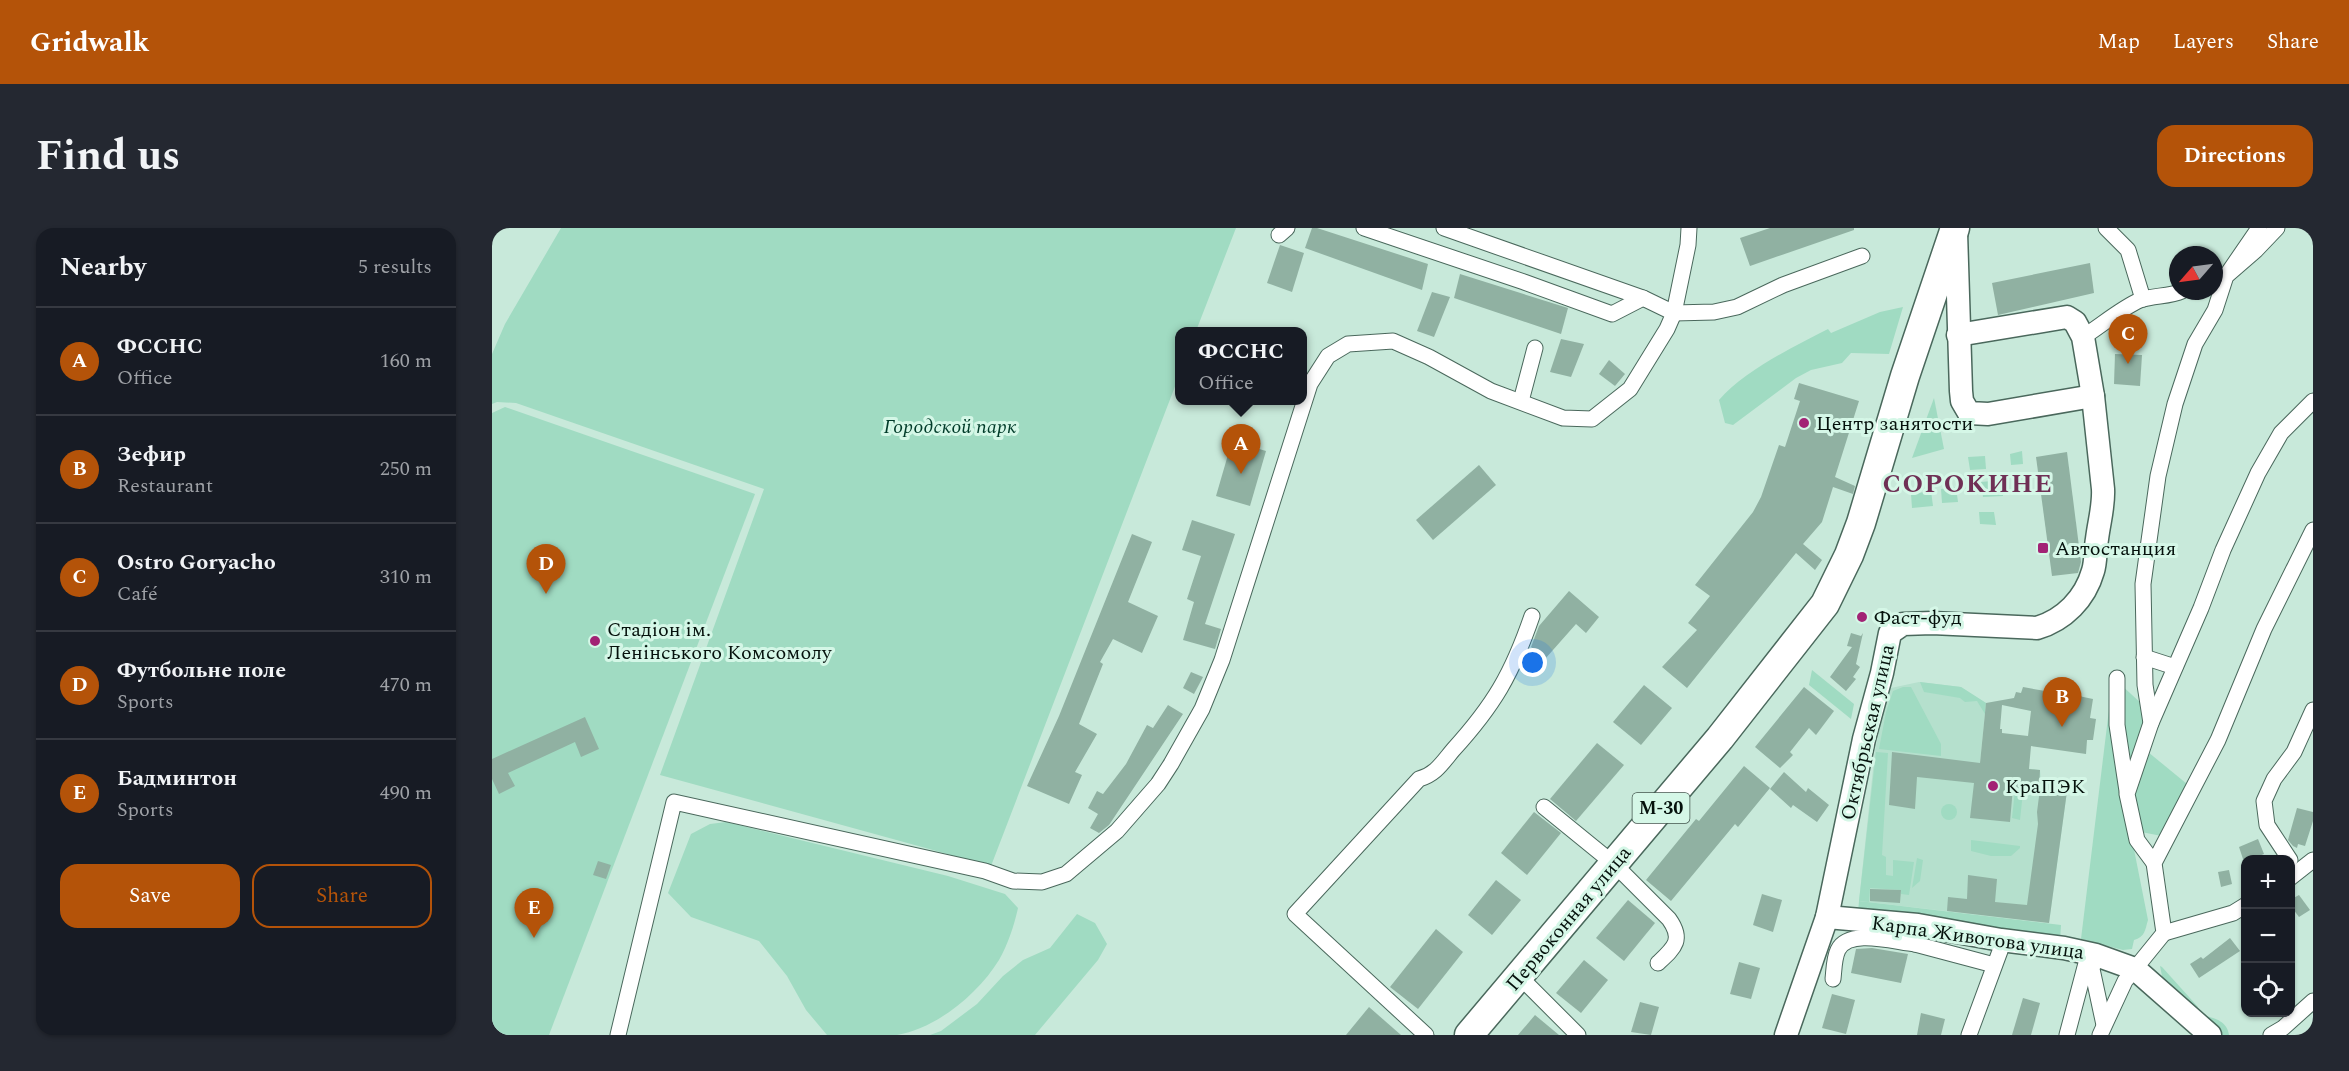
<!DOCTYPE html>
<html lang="en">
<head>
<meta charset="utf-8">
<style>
	:root { --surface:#171b24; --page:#242831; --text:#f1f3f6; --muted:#9ea1a6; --line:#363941; --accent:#b45309 }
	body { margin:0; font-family:Spectral,serif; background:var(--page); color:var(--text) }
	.controls { position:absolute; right:18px; bottom:18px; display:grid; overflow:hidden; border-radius:12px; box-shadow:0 2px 4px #0004 }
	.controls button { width:54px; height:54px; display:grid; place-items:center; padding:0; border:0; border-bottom:2px solid var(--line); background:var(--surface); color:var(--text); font:30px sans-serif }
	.compass { position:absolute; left:1677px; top:18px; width:54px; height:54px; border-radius:50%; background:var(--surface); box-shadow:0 2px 4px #0004; rotate:242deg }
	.you { position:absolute; left:1041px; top:435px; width:21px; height:21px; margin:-15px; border:4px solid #fff; border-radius:50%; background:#1a73e8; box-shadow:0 0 0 9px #1a73e833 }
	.badge { display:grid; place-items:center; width:39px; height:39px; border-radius:50%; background:var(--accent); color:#fff; font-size:20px; font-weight:700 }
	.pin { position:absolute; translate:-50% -50px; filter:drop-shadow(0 2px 3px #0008) }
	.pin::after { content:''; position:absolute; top:32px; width:21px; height:18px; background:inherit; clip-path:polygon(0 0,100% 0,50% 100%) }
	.popup { position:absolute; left:683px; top:99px; width:132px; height:78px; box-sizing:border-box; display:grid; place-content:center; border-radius:12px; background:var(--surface); filter:drop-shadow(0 2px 4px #0005); font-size:20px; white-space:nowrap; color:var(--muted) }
	.popup b { font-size:22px; color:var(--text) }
	.popup::after { content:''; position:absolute; left:50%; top:100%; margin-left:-12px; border:12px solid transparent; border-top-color:var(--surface) }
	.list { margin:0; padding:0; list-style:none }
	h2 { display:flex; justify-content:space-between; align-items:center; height:78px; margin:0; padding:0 24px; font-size:26px }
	h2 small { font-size:20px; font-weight:400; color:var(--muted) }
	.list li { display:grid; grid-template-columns:39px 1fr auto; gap:18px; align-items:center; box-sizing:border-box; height:108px; padding:0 24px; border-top:2px solid var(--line) }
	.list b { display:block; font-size:22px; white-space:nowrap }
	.list p { margin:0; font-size:20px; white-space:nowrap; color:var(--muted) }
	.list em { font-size:20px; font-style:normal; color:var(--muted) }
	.actions { display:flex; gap:12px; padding:18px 24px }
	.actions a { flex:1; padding:14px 0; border:2px solid var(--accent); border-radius:18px; text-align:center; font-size:21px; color:var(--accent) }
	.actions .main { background:var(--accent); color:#fff }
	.icon { flex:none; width:33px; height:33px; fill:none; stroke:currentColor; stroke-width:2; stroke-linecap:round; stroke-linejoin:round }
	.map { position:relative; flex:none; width:1821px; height:807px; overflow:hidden; border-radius:18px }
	header { display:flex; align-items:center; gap:36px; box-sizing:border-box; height:84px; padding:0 30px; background:var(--accent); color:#fff }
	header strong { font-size:28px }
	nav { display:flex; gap:33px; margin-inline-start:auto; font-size:21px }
	.intro { display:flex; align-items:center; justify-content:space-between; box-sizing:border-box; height:144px; padding:0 36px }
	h1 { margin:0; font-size:42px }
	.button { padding:15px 27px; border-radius:18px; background:var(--accent); color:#fff; font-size:21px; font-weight:700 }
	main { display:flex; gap:36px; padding:0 36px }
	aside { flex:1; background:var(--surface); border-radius:18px; box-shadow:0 2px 4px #0004 }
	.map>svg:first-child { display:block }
	.built { fill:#b5e0cd }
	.green { fill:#a0dbc2 }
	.building { fill:#90b1a2; fill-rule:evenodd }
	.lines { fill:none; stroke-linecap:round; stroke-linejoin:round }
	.street-casing { stroke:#4a685c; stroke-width:17 }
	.secondary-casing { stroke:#4a685c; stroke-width:25 }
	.highway-casing { stroke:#4a685c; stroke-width:31 }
	.street { stroke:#fff; stroke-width:15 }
	.secondary { stroke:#fff; stroke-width:22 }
	.highway { stroke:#fff; stroke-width:28 }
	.poi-dot { fill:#a22375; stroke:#d5f7e7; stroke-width:2 }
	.labels { text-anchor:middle; stroke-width:6; stroke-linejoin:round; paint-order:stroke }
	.shield { fill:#d5f7e7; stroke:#43564e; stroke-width:1.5 }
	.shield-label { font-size:18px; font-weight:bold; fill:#05110c }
	.poi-label { font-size:20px; fill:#05110c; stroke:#d5f7e7; text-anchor:start }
	.park-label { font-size:20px; font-style:italic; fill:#003b29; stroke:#d5f7e7 }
	.street-label { font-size:20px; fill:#05110c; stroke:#d5f7e7 }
	.district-label { font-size:26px; font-weight:bold; letter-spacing:1.5px; fill:#6f3055; stroke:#d5f7e7 }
</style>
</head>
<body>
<header>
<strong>Gridwalk</strong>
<nav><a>Map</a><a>Layers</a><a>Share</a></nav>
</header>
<div class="intro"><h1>Find us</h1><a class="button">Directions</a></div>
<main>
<aside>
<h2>Nearby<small>5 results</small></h2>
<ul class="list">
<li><span class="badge">A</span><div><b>ФССНС</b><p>Office</p></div><em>160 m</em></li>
<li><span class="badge">B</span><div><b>Зефир</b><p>Restaurant</p></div><em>250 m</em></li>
<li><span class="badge">C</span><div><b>Ostro Goryacho</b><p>Café</p></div><em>310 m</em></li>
<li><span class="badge">D</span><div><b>Футбольне поле</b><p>Sports</p></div><em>470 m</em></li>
<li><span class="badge">E</span><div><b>Бадминтон</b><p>Sports</p></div><em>490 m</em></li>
</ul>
<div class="actions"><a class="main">Save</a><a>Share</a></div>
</aside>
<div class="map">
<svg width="1821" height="807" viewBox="0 0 1821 807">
	<rect width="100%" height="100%" fill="#c8e9da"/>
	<path class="built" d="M1427,454L1469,459L1494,475L1488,535L1548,542L1549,553L1576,556L1557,695L1367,673L1383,523L1391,484L1399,460Z"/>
	<g class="green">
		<path d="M69,0H744L704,103L688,104L687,148L499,638L168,547L272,261L24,175L5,174L0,176V126L13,96Z"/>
		<path d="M1411,79L1397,126L1359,125L1350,135L1319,142L1304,150L1241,197L1233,195L1227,172C1253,142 1301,119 1336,101L1339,105L1388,84Z"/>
		<path d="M1442,170L1452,221L1420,230Z"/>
		<path d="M13,179L263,266L57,807H0V185Z"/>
		<path d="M1530,223L1531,236L1519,237L1518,226Z"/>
		<path d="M1493,228L1494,241L1478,242L1476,229Z"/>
		<path d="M1510,252L1511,268L1491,269L1489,254Z"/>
		<path d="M1464,259L1466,274L1450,275L1449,261Z"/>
		<path d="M1439,263L1441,278L1420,280L1419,266Z"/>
		<path d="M1487,284H1502L1504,297L1488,296Z"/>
		<path d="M1320,442L1362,476L1359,491L1317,457Z"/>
		<path d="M1428,454L1469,459L1494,475L1493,486L1485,473L1473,474L1468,470L1432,464Z"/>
		<path d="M1627,455L1651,477L1656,495L1636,552Z"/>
		<path d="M1620,457L1631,566L1656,692C1653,702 1653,709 1642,712L1640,721L1631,722L1589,711Z"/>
		<path d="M1411,459H1419L1449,516V528L1387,521L1394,484L1401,463Z"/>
		<path d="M1384,524L1396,525L1390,627L1394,629V647L1401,648V632L1422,634L1417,667L1409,666V662L1378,660L1377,674L1367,673Z"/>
		<path d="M1656,524L1695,556L1670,608L1649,604L1640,572Z"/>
		<path d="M1523,562L1531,564L1528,592L1520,590Z"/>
		<circle cx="1457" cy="584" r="8"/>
		<path d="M234,594L456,648L513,666L526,680C522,698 516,716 507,732C486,766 445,800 405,807C384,807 357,807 335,807L314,782L295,748L267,713L199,689L176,665L199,606L218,596Z"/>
		<path d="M1479,612L1528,618V620L1519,628H1499L1479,623Z"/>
		<path d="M1425,630L1431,632L1428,653L1420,660Z"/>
		<path d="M1367,673L1569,697L1568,713L1366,685Z"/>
		<path d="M585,686L603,695L615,716L606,732L543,807H438L449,803L485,776L511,748L531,732L558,720Z"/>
		<path d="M1668,738L1670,739L1706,779L1701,780L1671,753Z"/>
		<path d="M1713,788C1724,790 1735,794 1737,807H1727L1713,792Z"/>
	</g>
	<g class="building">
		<path d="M820,0H825L936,36L930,62L813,20Z"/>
		<path d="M1278,0H1362V2L1258,38L1248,10Z"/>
		<path d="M788,17L812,25L800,64L775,55Z"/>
		<path d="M1598,35L1602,65L1506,87L1500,55Z"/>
		<path d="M968,46L1076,80L1069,106L962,70Z"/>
		<path d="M940,64L958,69L942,109L925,103Z"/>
		<path d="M1069,111L1092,116L1079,149L1058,144Z"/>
		<path d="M1623,126L1650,127L1648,158L1622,156Z"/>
		<path d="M1117,132L1133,146L1123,158L1107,146Z"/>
		<path d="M1307,155L1367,173L1343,249L1363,258L1361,266L1341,259L1330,294L1311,316L1330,332L1323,342L1304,325L1195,460L1170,439L1205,402L1196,395L1218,368L1203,357L1261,284L1269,269L1287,217L1293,219L1308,173L1302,171Z"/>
		<path d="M740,213L774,223L758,278L724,268Z"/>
		<path d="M1575,224L1589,334L1586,345L1560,348L1544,229Z"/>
		<path d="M987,237L1004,257L941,312L924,292Z"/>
		<path d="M700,292L743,306L713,396L729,401L723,421L691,412L702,374L695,371L709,328L690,322Z"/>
		<path d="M640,306L660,314L636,374L666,388L650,425L621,411L608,434L611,436L587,496L605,506L583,544L590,547L577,576L535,558L567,488Z"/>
		<path d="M1077,363L1107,389L1094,405L1084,396L1053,431L1039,419L1047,398Z"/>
		<path d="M1359,405L1369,408L1371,405L1364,436L1368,439L1361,449L1364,451L1354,463L1338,449L1360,419L1355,418Z"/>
		<path d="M699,444L711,449L702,466L691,460Z"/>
		<path d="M1152,457L1180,480L1149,517L1121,494Z"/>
		<path d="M1312,459L1342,483L1324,507L1317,500L1298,524L1301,527L1288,540L1263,519Z"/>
		<path d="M1531,459L1553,463V461L1601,471L1598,490L1604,491L1601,512H1595L1594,526L1539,518L1537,541L1548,542L1547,562L1521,559L1518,594L1478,590L1482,555L1425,549L1423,581L1397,577L1400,524L1488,535L1494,475L1522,470L1524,464L1529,465ZM1510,477L1539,483L1536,508L1510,505V501H1508Z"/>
		<path d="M676,477L691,486L617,597L607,605L598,600L606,586L596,580L605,563L611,566L634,536L655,497L661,500Z"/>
		<path d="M93,489L107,521L89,529L83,514L16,545L23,558L7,566L0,551V531Z"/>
		<path d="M1105,515L1132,537L1084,593L1058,571Z"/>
		<path d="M1252,538L1278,560L1246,599L1243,596L1179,673L1154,652L1204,591L1207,593Z"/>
		<path d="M1292,544L1314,564L1316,560L1337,577L1325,594L1301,577L1299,580L1278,561Z"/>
		<path d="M1549,553L1576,556L1557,695L1455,683L1456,669L1475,671L1476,647L1505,651L1503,674L1535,677L1546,596L1545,584Z"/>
		<path d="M1805,580L1821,584V593L1813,618L1806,616L1805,620L1801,618L1796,612Z"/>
		<path d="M1042,584L1069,605L1035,647L1009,625Z"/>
		<path d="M1766,611L1772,626L1752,634L1747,619Z"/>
		<path d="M106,633L119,637L114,651L101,647Z"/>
		<path d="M1737,642L1740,656L1729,659L1726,644Z"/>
		<path d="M1004,652L1029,672L1000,707L976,687Z"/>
		<path d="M1378,661L1409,662L1408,675L1378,673Z"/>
		<path d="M1270,666L1290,672L1281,704L1261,697Z"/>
		<path d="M1807,667L1818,682L1807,689L1798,677V672Z"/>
		<path d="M1136,672L1163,695L1132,733L1104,710Z"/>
		<path d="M944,701L971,724L926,781L898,759Z"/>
		<path d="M1738,710L1748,723L1707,750L1698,736L1709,729L1711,731Z"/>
		<path d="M1380,720L1416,726L1409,755L1359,745L1364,721Z"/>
		<path d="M1092,732L1116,752L1089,785L1064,765Z"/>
		<path d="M1247,734L1268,740L1259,771L1238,766Z"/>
		<path d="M1340,766L1363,772L1354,806L1330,800Z"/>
		<path d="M1531,770L1548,775L1539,807H1520Z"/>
		<path d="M1148,774L1167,779L1159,807L1139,804Z"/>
		<path d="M877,779L909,807H854Z"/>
		<path d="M1429,785L1453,791L1449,807H1425Z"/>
		<path d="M1043,787L1067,807H1026Z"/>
	</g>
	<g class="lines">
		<defs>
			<g id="street">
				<path d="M872,0L1032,54L1120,86L1151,70"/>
				<path d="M952,0L1151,70L1182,85L1222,84L1245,79L1291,57L1370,28"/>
				<path d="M1614,0L1636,22L1651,71"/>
				<path d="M787,7L795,0"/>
				<path d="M1722,47L1734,48L1767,0"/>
				<path d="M1591,109C1610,97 1628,81 1648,72C1662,67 1677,69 1690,63"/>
				<path d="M1029,173L1043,120"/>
				<path d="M1652,429L1683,439"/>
				<path d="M1625,450V497L1635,563"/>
				<path d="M1659,495L1709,380L1731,322L1766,245L1789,205L1821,173"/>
				<path d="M1052,579L1122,636L1177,691C1192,712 1182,720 1166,735"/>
				<path d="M1798,632L1775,597L1772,573L1782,551L1802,524L1821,482"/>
				<path d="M1662,635L1645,612L1635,566L1659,495L1653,457L1651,356L1666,248L1683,176L1703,116L1723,82L1734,48L1764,22L1785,0"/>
				<path d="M1798,650L1821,632"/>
				<path d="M1672,705L1741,685L1754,677"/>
				<path d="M1423,716L1502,737"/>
				<path d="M1603,730L1600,741L1612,797"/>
				<path d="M1027,748L1086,807"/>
				<path d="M1341,751C1342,742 1342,730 1346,722C1357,700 1402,714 1423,716L1426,697"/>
				<path d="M126,807L182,574L493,643L521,653L550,654L574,646L625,603L666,556L679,536L710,481L730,432L818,156L836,128L856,116L901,113L937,129L999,163L1071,190L1100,191L1138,161L1175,101L1182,85L1196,17L1197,0"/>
				<path d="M934,807L803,686L927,551C944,546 950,535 961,522C1002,477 1020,446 1040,388"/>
				<path d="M1477,807L1508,723L1509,712"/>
				<path d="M1575,807L1597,724"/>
				<path d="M1608,807L1633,753L1672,705L1662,635L1726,512L1772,401L1821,302"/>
				<path d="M1779,807L1791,800L1821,773"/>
			</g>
			<g id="secondary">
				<path d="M1464,4L1469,163L1470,173L1477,185L1496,186L1601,168"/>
				<path d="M1335,689L1426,697L1509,712L1572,720L1604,727L1643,741L1718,807"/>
				<path d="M1294,807L1335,689L1372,511L1390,445L1398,405L1411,396L1440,395L1545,400C1572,392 1593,371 1601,343C1604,334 1603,322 1605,311C1607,294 1612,278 1611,261L1601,168L1591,109L1583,94L1575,89L1466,107"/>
			</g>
			<path id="highway" d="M977,807L1228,510L1333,376L1357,327L1369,295L1413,148L1463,0"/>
		</defs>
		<use href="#street" class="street-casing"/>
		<use href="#secondary" class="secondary-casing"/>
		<use href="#highway" class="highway-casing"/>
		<use href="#street" class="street"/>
		<use href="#secondary" class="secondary"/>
		<use href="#highway" class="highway"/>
	</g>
	<g class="poi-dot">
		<circle cx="1312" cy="195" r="6"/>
		<rect x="1545" y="314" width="12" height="12" rx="3"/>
		<circle cx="1370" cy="389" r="6"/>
		<circle cx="103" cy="413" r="6"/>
		<circle cx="1501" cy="558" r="6"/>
	</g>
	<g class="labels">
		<rect class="shield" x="1140.5" y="565" width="57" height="30" rx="4.5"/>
		<g class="shield-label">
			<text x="1169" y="586">М-30</text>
		</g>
		<g class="poi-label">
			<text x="1324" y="202">Центр занятости</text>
			<text x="1563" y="327">Автостанция</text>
			<text x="1382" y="396">Фаст-фуд</text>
			<text x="115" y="408">Стадіон ім.<tspan x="115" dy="23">Ленінського Комсомолу</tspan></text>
			<text x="1513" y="565">КраПЭК</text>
		</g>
		<g class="park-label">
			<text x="458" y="205">Городской парк</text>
		</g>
		<g class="street-label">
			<text transform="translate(1375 504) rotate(-77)" y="7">Октябрьская улица</text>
			<text transform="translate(1076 690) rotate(-50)" y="7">Первоконная улица</text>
			<text transform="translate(1486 709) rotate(8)" y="7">Карпа Животова улица</text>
		</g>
		<g class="district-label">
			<text x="1476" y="264">СОРОКИНЕ</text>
		</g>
	</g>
</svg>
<div class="controls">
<button>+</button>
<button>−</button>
<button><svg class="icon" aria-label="locate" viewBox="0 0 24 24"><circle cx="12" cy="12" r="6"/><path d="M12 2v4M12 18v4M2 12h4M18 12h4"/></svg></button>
</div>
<svg class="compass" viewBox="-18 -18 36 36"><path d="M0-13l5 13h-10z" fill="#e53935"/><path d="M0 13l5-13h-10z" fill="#9ea1a6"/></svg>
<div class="you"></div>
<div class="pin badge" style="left:749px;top:246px">A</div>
<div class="popup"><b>ФССНС</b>Office</div>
<div class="pin badge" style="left:1570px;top:499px">B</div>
<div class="pin badge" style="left:1636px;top:136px">C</div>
<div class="pin badge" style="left:54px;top:366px">D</div>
<div class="pin badge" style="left:42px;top:710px">E</div>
</div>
</main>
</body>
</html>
